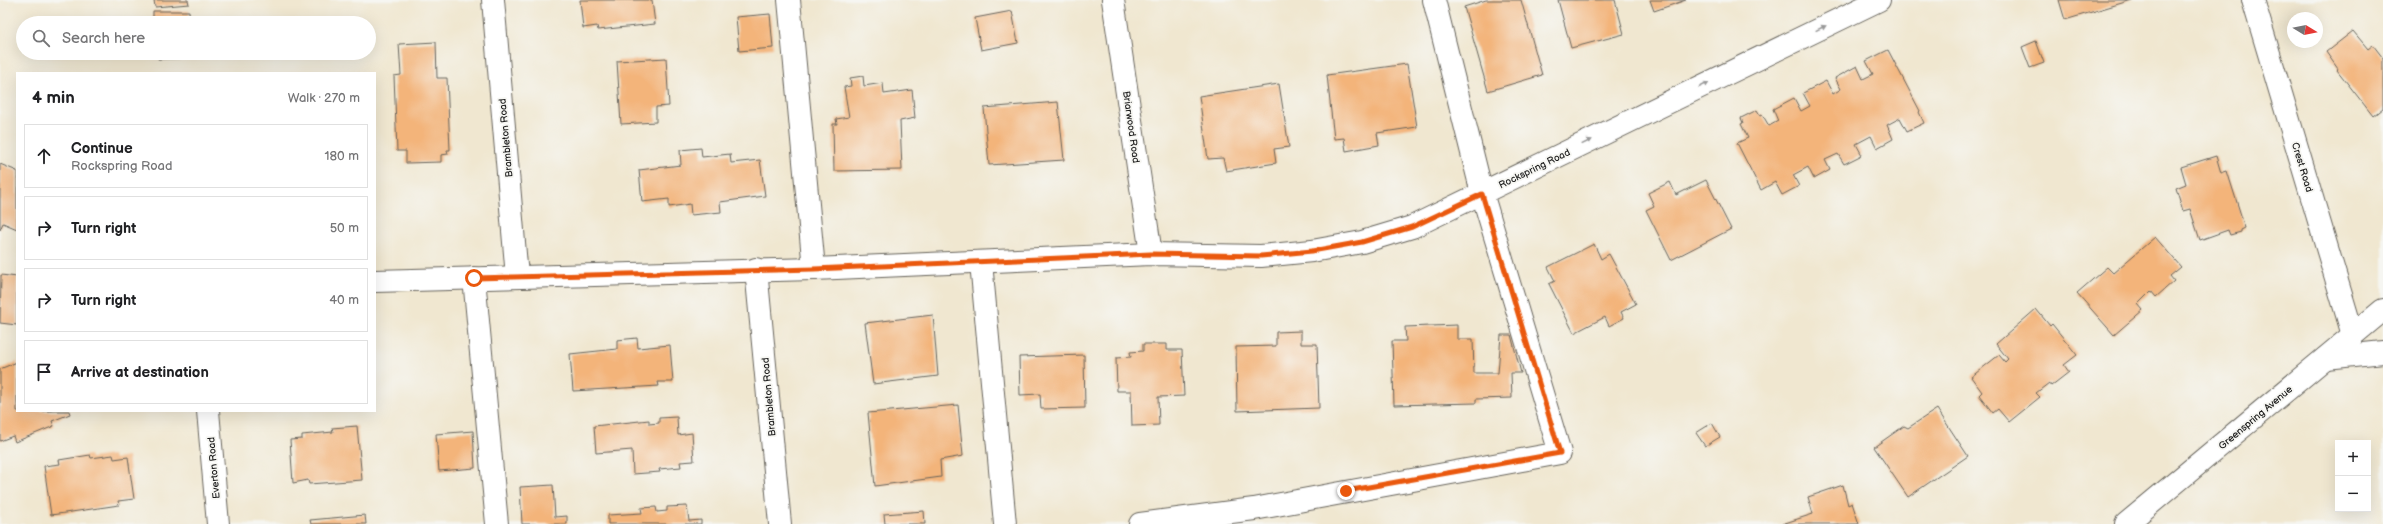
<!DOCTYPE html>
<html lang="en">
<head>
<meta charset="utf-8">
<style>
	:root { --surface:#fff; --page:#f6f6f6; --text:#202124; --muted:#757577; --line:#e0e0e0 }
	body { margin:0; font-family:"Balsamiq Sans",sans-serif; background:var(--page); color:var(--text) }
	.controls { position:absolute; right:12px; bottom:12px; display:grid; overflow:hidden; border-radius:0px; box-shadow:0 4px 16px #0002 }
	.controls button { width:36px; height:36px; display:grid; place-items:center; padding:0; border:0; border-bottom:1px solid var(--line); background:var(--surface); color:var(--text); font:20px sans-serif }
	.compass { position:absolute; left:2287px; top:12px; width:36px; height:36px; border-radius:50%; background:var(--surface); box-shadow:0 4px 16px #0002; rotate:100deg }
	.stop { position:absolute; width:12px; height:12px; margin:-9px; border:3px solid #ea580c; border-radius:50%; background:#fff }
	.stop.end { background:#ea580c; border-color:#fff; box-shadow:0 1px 4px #0008 }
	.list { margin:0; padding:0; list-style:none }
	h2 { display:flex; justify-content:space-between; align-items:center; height:52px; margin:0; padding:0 16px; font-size:17px }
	h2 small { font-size:13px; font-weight:400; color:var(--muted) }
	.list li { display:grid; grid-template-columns:26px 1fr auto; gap:12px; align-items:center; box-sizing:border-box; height:64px; margin:0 8px 8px; padding:0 8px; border:1px solid var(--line); border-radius:0px }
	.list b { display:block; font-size:15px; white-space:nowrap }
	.list p { margin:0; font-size:13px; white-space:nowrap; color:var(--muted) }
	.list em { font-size:13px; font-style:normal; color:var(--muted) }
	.icon { flex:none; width:22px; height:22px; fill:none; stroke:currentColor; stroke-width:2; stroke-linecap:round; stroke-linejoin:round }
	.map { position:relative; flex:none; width:2383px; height:524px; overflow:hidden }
	.search { position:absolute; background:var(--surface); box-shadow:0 4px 16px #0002; left:16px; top:16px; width:360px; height:44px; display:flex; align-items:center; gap:10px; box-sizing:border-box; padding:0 14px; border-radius:22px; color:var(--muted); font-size:15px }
	.panel { position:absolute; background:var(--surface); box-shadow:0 4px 16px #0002; left:16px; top:72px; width:360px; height:340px; border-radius:0px }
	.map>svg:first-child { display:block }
	.building { fill:#f3b47a }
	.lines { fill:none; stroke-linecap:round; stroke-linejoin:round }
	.lane-casing { stroke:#66635b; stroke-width:24 }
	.street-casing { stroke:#66635b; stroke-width:24 }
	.secondary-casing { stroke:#66635b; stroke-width:24 }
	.lane { stroke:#fff; stroke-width:22 }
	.street { stroke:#fff; stroke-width:22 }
	.secondary { stroke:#fff; stroke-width:22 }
	.oneway { fill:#999 }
	.route { stroke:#ea580c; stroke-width:5 }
	.labels { text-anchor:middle; stroke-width:3.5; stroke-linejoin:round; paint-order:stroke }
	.street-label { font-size:10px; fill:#1c1c1c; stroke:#f6f6f2 }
</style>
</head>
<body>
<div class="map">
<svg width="2383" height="524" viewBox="0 0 2383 524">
	<rect width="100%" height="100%" fill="#f6f6f2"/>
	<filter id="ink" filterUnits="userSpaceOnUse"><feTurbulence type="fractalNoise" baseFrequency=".025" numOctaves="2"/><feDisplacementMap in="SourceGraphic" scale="8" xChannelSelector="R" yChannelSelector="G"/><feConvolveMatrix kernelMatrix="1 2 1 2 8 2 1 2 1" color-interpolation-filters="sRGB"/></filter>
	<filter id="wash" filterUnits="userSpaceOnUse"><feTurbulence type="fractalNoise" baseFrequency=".012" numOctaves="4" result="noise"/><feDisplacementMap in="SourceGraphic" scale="16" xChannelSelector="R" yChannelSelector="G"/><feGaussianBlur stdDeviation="0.9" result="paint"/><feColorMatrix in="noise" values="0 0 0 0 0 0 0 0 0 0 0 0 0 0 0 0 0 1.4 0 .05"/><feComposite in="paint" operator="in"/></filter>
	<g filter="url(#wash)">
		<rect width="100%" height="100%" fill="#f0e7d0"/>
		<g id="blocks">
			<g class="building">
				<path d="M154,0H188L189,4L155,7Z"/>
				<path d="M580,0H652L655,24L598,30L597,26L583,28Z"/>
				<path d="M1486,0H1521L1542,75L1488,91L1464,7Z"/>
				<path d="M1558,0H1615L1624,34L1571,48Z"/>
				<path d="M1650,0H1686L1654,11Z"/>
				<path d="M2059,0H2132L2065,20Z"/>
				<path d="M153,11H189L190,23H153Z"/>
				<path d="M1012,11L1018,43L981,50L975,18Z"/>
				<path d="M770,14L773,48L739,51L736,17Z"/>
				<path d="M2353,31L2368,49L2373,45L2383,58V108L2373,116L2337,70L2338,69L2326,52Z"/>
				<path d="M2036,41L2044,63L2030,68L2022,47Z"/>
				<path d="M436,42L437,78H447L450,150H447L448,154L441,155V162L406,163V151H397L394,76L401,75L399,44Z"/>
				<path d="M1888,50L1920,111L1919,112L1924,123L1907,131L1900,118L1887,125L1893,139L1877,148L1871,136L1856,144L1862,155L1844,164L1838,154L1825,160L1830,170L1814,179L1808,167L1793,175L1799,186L1782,195L1775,182L1761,190L1737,143L1748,138L1741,124L1743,123L1741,118L1757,110L1760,115L1762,114L1769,126L1778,121L1773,109L1794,98L1801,111L1810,106L1803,93L1826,81L1833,94L1841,89L1835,78L1857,66L1863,79L1873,74L1866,61Z"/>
				<path d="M158,53H210V58L158,59Z"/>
				<path d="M666,58L669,106L656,107V122L621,124L617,61Z"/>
				<path d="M1407,64L1417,127L1377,133L1379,145L1346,151L1344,138L1334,139L1327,75Z"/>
				<path d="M863,76L864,86L883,83L884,94L912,90L915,118L900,121L902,170L834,171L833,124H837L836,119L849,117L844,87L851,86L850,78Z"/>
				<path d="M1279,84L1289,147L1274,149L1276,163L1226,171L1223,158L1208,159L1199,96Z"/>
				<path d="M1058,102L1064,160L989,165L984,108Z"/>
				<path d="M701,148L702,157L730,154L731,163L760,160L765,196L720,202L721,212L691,215L690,204L669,207V199L642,202L639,170L681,165L680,150Z"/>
				<path d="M2216,156L2221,173L2227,171L2245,228L2241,230V232L2230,235L2228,230L2200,240L2190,209L2183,211L2176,188L2186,184L2181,167Z"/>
				<path d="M0,164L17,171V229L3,223L0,230Z"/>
				<path d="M1706,180L1731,229L1671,260L1646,210L1654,206L1648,193L1670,182L1676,195Z"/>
				<path d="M2155,237L2181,267L2170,276L2174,281L2156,297L2151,291L2138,304L2143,310L2114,335L2077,293L2107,267L2113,273Z"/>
				<path d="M1594,244L1601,259L1609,254L1636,304L1621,312L1624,318L1609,326L1605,317L1574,333L1549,284L1555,281L1548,267Z"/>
				<path d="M1,275L17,277V325L0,323Z"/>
				<path d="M2036,309L2050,326L2052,324L2077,355L2064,365L2069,372L2051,386L2049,383L2036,393L2040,397L2009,422L1998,409L1993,413L1979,395L1982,392L1971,377L1999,355L2005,362L2008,359L1996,344Z"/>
				<path d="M933,315L938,376L873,384L865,323Z"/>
				<path d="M1457,325V339H1473L1474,373H1498L1501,335H1511L1521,373H1511L1512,398L1476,399V403L1394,405L1392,341H1406L1405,327Z"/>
				<path d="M1301,331V344H1317L1319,408L1237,411L1236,347L1276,346V332Z"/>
				<path d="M637,338L638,348L670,345L673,382H658L659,386L573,391L570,354L617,349V340Z"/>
				<path d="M1143,344H1167V350H1182L1184,396L1158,397L1159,425L1132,426L1131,391H1117L1116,358L1131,357L1130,352L1143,351Z"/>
				<path d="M1084,355L1085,408L1041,409L1040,394L1020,395L1019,357Z"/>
				<path d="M17,362V411H69L70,414L52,421L54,426L15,442L13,436L0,441V369Z"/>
				<path d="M958,405L963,456L940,460L941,477L875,486L868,413Z"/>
				<path d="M1937,409L1968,456L1908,497L1874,447L1904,426L1908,428Z"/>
				<path d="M677,417L678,435L692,433L694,461L680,462L681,467L659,469L660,472L633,474L632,450L596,453L594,426L649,420V424L659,423V418Z"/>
				<path d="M1712,423L1720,437L1705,446L1696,433Z"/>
				<path d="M357,426L362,480L309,484L308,480L293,483L290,440L302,439V435L333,432L332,428Z"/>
				<path d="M473,431L475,468L439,471L436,434Z"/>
				<path d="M90,455L91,458L113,455L114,459L128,457L134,499L118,501L119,505L51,515L44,466L60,464L59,460Z"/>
				<path d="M553,485L555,517L567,516V524H522L520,487Z"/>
				<path d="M1843,485L1848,505L1852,503L1859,524H1782L1813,514L1808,497Z"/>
				<path d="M687,506L689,521L701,520V524H608V515L642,513L641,508L656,507L657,512L667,511V507Z"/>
				<path d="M924,511L925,524H885L884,514Z"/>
				<path d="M365,515L366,524H311L310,520Z"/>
			</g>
		</g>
	</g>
	<g filter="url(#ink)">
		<use href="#blocks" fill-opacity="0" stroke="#66635b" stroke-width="1"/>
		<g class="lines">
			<defs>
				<g id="lane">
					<path d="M789,0L814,269"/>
					<path d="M981,262L1005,524"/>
					<path d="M474,278L497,524"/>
					<path d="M1140,524L1254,509L1560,453L1482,193L1434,0"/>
				</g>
				<g id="street">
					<path d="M493,0L517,277"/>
					<path d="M1113,0L1151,254"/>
					<path d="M2253,0L2353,335"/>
					<path d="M756,269L780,524"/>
					<path d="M375,281L814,269L1151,254L1261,256L1312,251L1362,242L1412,227L1879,0"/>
					<path d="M2326,358L2383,352"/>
					<path d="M208,411L218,524"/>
				</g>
				<path id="secondary" d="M2126,524L2383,310"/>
			</defs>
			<use href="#lane" class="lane-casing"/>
			<use href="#street" class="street-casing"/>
			<use href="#secondary" class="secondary-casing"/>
			<use href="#lane" class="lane"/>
			<use href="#street" class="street"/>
			<use href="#secondary" class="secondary"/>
		</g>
		<defs><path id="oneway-solid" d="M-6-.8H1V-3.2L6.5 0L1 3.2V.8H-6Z"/></defs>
		<g class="oneway">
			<use href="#oneway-solid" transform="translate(1821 28) rotate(-26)"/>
			<use href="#oneway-solid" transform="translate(1704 85) rotate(-26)"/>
			<use href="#oneway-solid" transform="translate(1587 142) rotate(-26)"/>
		</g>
	</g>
	<g class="lines" filter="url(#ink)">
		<path class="route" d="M474,278L814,269L1151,254L1261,256L1312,251L1362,242L1412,227L1482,194L1560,453L1346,491"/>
	</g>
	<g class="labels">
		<g class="street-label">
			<text transform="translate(1132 127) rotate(82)" y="4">Briarwood Road</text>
			<text transform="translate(505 138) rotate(-95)" y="4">Brambleton Road</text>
			<text transform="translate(2303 167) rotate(73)" y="4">Crest Road</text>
			<text transform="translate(1534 168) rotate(-26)" y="4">Rockspring Road</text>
			<text transform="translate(768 397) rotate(-95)" y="4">Brambleton Road</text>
			<text transform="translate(2255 417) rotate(-40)" y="4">Greenspring Avenue</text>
			<text transform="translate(213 468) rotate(-95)" y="4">Everton Road</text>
		</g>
	</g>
</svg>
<div class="controls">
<button>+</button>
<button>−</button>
</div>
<svg class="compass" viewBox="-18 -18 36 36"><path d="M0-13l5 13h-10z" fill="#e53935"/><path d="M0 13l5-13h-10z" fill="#757577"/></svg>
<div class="stop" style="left:474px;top:278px"></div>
<div class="stop end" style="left:1346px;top:491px"></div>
<div class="search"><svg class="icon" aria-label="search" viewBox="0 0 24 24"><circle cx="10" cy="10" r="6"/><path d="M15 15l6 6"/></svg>Search here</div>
<section class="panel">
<h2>4 min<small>Walk · 270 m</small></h2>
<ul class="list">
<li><svg class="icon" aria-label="ahead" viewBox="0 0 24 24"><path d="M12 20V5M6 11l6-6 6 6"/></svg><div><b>Continue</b><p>Rockspring Road</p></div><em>180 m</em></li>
<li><svg class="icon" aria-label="right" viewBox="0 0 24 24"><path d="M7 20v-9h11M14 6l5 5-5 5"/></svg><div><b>Turn right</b></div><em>50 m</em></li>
<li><svg class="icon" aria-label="right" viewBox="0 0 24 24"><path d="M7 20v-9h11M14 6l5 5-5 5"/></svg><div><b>Turn right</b></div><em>40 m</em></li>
<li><svg class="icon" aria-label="arrive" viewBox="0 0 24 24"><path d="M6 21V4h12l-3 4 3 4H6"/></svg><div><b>Arrive at destination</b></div></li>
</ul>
</section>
</div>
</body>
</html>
